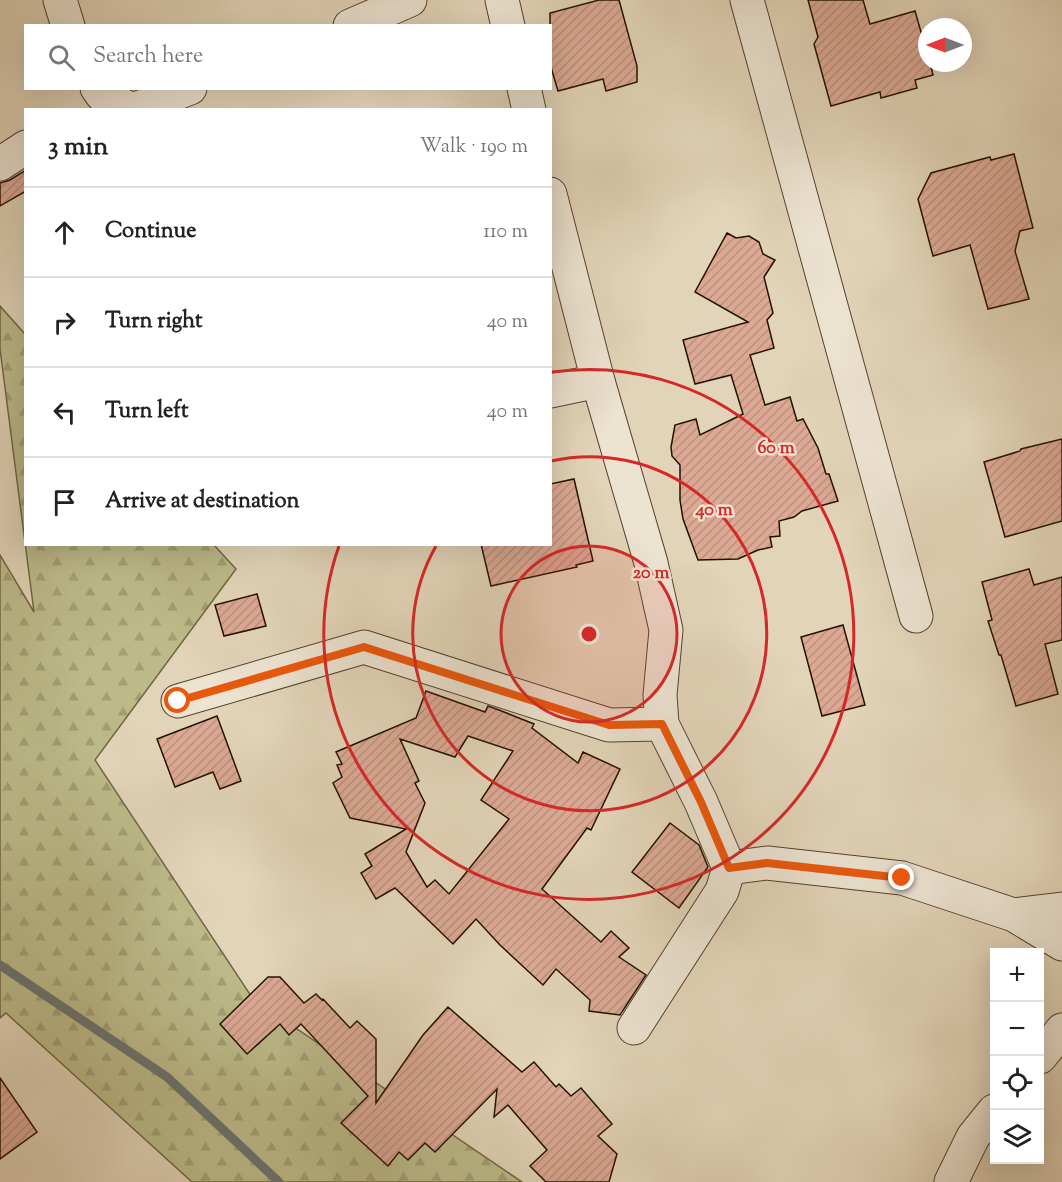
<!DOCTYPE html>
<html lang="en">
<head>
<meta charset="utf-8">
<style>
	:root { --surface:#fff; --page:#f2f2f2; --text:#222; --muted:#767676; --line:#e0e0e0 }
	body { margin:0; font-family:"Sorts Mill Goudy",serif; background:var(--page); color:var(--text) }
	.controls { position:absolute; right:18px; bottom:18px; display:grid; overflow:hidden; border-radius:0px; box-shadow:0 6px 24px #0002 }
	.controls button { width:54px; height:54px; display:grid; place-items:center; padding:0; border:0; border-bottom:2px solid var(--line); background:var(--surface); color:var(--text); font:30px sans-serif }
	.compass { position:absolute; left:918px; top:18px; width:54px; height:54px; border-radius:50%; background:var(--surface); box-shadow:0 6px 24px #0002; rotate:270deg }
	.stop { position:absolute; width:18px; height:18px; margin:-14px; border:4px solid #ea580c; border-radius:50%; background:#fff }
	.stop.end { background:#ea580c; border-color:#fff; box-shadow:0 2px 6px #0008 }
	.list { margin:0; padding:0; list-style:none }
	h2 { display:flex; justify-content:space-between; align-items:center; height:78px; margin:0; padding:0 24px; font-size:26px }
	h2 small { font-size:20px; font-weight:400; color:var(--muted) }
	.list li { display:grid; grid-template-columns:39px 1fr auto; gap:18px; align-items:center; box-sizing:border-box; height:90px; padding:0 24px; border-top:2px solid var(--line) }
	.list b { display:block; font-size:22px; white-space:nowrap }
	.list em { font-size:20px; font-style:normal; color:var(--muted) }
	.icon { flex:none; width:33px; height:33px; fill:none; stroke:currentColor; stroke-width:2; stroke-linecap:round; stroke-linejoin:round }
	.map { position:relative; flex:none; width:1062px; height:1182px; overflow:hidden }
	.search { position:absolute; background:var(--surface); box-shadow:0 6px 24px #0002; left:24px; top:24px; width:528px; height:66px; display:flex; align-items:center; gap:15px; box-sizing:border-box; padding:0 21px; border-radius:0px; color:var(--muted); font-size:22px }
	.panel { position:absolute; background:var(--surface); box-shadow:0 6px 24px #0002; left:24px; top:108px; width:528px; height:438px; border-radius:0px }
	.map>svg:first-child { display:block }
	.forest { fill:url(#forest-firs); stroke:#706644; stroke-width:1.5 }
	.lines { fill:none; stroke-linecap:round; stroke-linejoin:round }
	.stream { stroke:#6b736f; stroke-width:9 }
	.building { fill:url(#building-hatch); stroke:#251100; stroke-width:1.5; fill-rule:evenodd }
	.minor-casing { stroke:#54422e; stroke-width:35 }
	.minor { stroke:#ece3d1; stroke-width:33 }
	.route { stroke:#ea580c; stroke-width:8 }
	.ring { fill:none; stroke:#d62828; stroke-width:3 }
	.centre { fill:#d62828; stroke:#ece3d1; stroke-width:3 }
	.ring-label { font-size:18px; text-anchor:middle; font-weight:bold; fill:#d62828; stroke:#ece3d1; stroke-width:5; stroke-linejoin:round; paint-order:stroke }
</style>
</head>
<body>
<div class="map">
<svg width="1062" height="1182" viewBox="0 0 1062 1182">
	<defs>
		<pattern id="forest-firs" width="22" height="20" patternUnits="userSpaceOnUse" patternTransform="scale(1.5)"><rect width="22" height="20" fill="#bcba89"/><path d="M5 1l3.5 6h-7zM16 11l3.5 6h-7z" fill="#a19f74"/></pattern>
		<pattern id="building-hatch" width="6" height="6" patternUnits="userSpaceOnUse" patternTransform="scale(1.5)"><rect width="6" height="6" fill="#dba994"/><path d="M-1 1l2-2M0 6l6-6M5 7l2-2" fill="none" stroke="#bc907e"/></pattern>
	</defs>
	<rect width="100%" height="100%" fill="#e2d4b8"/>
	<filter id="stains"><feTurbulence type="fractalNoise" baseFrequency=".00333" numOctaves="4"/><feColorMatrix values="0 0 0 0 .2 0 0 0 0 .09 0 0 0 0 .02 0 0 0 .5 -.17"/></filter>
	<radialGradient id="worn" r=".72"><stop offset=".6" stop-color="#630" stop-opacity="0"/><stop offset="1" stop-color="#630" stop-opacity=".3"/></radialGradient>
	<path class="forest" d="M0,306L25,334L26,544L214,545L236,569L95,760L253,999L522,1182H192L6,1013L0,1018V555L34,612L0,349Z"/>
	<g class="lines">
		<path class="stream" d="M0,965L167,1077L279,1182"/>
	</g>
	<g class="building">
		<path d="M599,0H619L637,66V82L606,91L603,79L558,91L550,64V13Z"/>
		<path d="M808,0H863L870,24L915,11L927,53V63H930L933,75L915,80L917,88L881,98L880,92L831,106L814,44L818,37Z"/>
		<path d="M1014,154L1033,228L1020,231L1015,251L1029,299L988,309L970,245L933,256L918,199L931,173L990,157L991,160Z"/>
		<path d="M26,170V191L0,206V183L10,180Z"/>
		<path d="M727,233L736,238L749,236L759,242L763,254L775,260L764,277L773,313L767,320L774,348L750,355L765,405L790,397L797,421L803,419L818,448L826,474H829L838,501L802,511L794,517L779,521L780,536L770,537L772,547L758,550L738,559L698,560L683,519L680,500V465L672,456L671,447L675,425L696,419L700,435L743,414L731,375L695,384L683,340L748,322L695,292Z"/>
		<path d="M1062,439V521L1005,537L984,462L1020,451L1021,449Z"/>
		<path d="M574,479L593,561L576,565L577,567L491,586L481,544H550V484Z"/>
		<path d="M1029,569L1034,585L1062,577V640L1045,644L1058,694L1016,706L1001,655H999L988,621L992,620L982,582Z"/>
		<path d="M257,594L266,626L224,636L215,605Z"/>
		<path d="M843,625L865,705L822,716L801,637Z"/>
		<path d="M426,691L485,712L488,706L499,710L534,724L532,728L578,763L583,752L620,769L591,830L587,828L542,889L601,942L611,931L629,948L619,957L646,975L620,1015L589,1011L590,1000L556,969L543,985L500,945L476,919L453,944L395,888L376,899L361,873L372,866L365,854L406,829L350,818L333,783L342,777L337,765L342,764L336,752L416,718ZM468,736L513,751L481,800L509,819L449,894L435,880L427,887L406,852L425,803L415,783L419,781L400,739L455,757Z"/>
		<path d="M217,716L241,781L220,789L213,772L175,787L157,739Z"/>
		<path d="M670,823L699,845L708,867L679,908L632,872Z"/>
		<path d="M268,977H280L304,1003L316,994L322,1000L323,999L350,1028L357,1021L376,1039V1103L423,1035L448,1007L522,1072L534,1062L556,1087L559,1084L571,1096L581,1088L612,1124L598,1136L617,1154L609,1182H546L530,1166L547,1150L508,1105L494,1117L497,1089L435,1152L425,1143L408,1160L399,1152L388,1166L341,1123L368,1096L301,1024L289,1035L280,1024L247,1054L220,1024Z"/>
		<path d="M0,1078L37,1132L0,1159Z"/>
	</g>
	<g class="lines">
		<defs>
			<g id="minor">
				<path d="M60,0L68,26"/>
				<path d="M502,0L508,26"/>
				<path d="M747,0L916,616"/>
				<path d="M350,26L410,0"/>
				<path d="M97,88L102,95L133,110L190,88"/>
				<path d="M524,88L529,110"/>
				<path d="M0,164L26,147"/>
				<path d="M550,194L598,381L651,563L666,630L660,695L662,724L701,802L729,868L767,863L902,878L1014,915L1062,909"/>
				<path d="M550,391L598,381"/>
				<path d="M178,701L364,647L609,725L662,724"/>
				<path d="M1014,915L1062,944"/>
				<path d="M634,1028L722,891L729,868"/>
				<path d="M1040,1057L1062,1030"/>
				<path d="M951,1182L973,1137L994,1111"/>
			</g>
		</defs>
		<use href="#minor" class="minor-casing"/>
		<use href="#minor" class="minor"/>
	</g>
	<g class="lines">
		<path class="route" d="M178,701L364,647L609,725L662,724L701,802L729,868L767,863L902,878"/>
	</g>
	<circle cx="589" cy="634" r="88" fill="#d62828" fill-opacity=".12"/>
	<g class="ring">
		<circle cx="589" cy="634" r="88"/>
		<path d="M551 461A177 177 0 1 1 436 546"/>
		<path d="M552 372A265 265 0 1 1 339 546"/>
	</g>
	<circle cx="589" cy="634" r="9" class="centre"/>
	<g class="ring-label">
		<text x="776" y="453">60 m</text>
		<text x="714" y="515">40 m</text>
		<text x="651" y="578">20 m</text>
	</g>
	<rect width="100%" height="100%" filter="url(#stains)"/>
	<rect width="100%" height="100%" fill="url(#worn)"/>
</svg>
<div class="controls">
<button>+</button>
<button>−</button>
<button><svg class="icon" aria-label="locate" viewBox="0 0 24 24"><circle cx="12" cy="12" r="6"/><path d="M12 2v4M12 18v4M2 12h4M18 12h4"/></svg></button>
<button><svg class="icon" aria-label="layers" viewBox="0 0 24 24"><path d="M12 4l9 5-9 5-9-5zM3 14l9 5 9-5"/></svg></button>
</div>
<svg class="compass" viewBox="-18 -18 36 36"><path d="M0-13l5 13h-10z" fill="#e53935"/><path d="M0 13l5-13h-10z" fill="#767676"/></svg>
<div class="stop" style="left:178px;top:701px"></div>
<div class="stop end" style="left:902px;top:878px"></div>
<div class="search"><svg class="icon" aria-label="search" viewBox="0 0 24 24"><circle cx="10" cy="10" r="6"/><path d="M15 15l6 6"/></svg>Search here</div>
<section class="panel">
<h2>3 min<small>Walk · 190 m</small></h2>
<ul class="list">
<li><svg class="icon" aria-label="ahead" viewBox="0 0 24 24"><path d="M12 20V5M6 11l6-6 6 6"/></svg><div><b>Continue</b></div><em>110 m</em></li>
<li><svg class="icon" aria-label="right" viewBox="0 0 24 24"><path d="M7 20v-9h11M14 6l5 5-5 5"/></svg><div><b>Turn right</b></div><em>40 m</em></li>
<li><svg class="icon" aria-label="left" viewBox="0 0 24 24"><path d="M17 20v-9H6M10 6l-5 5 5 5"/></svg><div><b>Turn left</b></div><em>40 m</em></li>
<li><svg class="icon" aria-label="arrive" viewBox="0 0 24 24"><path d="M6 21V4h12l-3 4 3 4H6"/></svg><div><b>Arrive at destination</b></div></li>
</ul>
</section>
</div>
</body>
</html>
